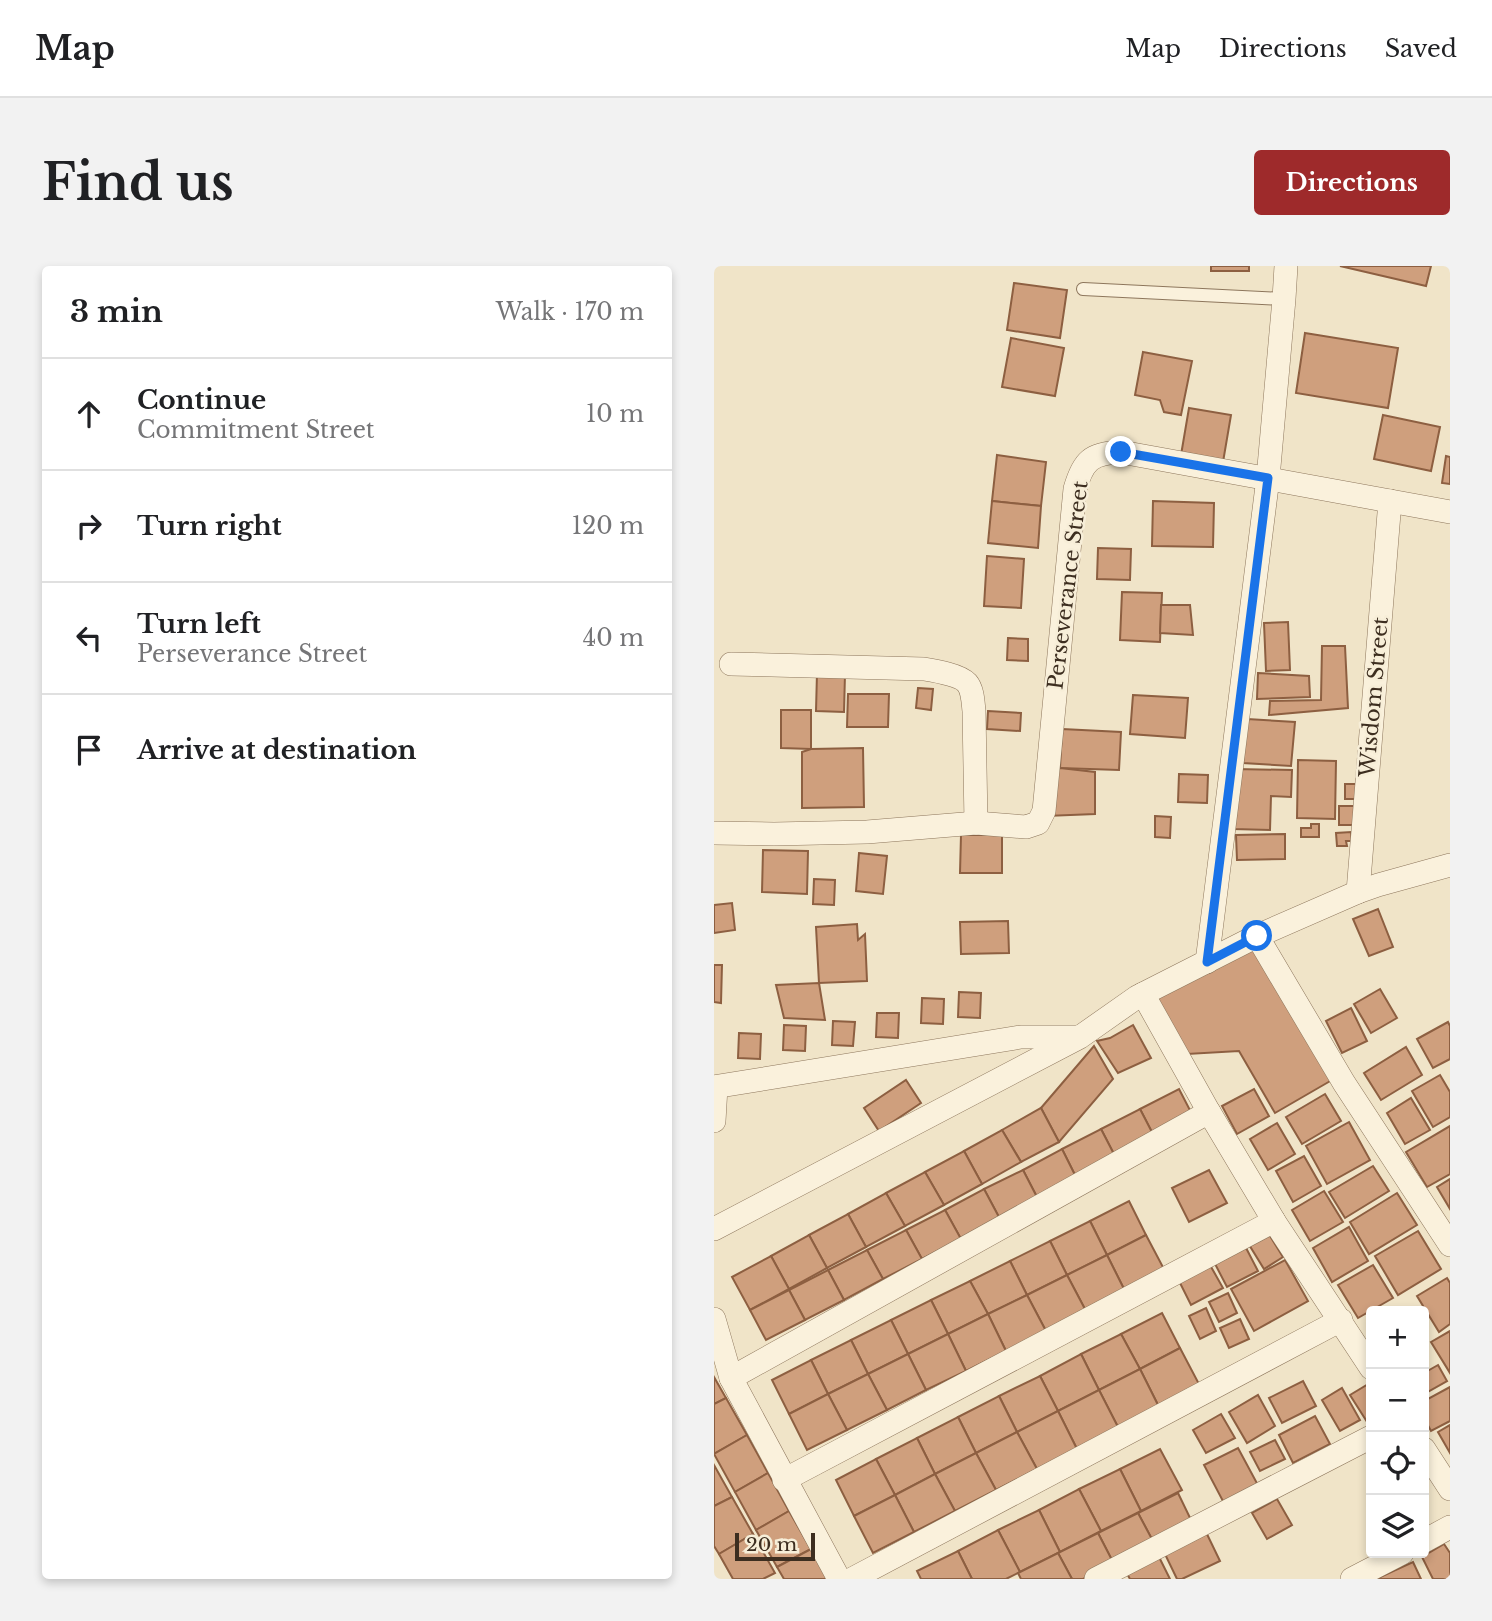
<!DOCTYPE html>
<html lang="en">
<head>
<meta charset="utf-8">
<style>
	:root { --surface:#fff; --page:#f2f2f2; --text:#202124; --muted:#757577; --line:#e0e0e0; --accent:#9e2a2b }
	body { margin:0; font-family:"Libre Baskerville",serif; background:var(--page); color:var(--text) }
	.controls { position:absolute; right:21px; bottom:21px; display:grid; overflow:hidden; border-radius:7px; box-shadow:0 4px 10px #0003 }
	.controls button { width:63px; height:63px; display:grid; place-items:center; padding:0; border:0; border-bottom:2px solid var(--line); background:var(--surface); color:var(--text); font:35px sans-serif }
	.scale { position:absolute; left:21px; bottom:18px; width:80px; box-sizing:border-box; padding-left:7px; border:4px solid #3d2e20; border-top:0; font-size:19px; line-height:24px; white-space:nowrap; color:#3d2e20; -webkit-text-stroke:5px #f7eed8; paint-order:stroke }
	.stop { position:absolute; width:21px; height:21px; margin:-16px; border:5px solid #1a73e8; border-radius:50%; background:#fff }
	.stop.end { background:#1a73e8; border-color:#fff; box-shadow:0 2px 7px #0008 }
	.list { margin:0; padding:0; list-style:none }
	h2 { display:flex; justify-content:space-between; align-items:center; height:91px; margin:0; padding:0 28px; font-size:30px }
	h2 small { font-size:23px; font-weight:400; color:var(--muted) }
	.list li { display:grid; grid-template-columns:46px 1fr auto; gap:21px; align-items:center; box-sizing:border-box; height:112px; padding:0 28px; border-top:2px solid var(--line) }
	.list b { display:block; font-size:26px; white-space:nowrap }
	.list p { margin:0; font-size:23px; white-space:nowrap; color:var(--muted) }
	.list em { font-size:23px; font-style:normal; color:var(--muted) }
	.icon { flex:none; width:38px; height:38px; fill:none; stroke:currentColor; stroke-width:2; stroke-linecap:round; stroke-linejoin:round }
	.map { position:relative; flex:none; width:736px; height:1313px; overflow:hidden; border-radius:7px }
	header { display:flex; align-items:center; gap:42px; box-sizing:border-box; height:98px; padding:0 35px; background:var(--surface); border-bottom:2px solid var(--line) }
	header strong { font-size:33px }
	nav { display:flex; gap:38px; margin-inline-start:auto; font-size:24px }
	.intro { display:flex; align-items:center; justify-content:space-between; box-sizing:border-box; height:168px; padding:0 42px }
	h1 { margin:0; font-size:49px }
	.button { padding:18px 32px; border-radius:7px; background:var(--accent); color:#fff; font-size:24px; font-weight:700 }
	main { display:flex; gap:42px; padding:0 42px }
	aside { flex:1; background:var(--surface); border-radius:7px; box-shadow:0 4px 10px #0003 }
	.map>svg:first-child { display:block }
	.building { fill:#cf9f7d; stroke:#8d5f41; stroke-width:2 }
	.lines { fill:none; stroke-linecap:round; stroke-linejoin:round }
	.lane-casing { stroke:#8d765c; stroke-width:14 }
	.street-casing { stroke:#8d765c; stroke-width:24 }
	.lane { stroke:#faf1dc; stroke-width:12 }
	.street { stroke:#faf1dc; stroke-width:23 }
	.route { stroke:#1a73e8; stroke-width:9 }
	.labels { text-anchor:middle; stroke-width:5; stroke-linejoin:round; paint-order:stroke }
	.street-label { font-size:21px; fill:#3d2e20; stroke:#f7eed8 }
</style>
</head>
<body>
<header>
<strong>Map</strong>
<nav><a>Map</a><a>Directions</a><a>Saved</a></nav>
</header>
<div class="intro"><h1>Find us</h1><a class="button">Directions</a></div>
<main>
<aside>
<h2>3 min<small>Walk · 170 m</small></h2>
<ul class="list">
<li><svg class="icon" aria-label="ahead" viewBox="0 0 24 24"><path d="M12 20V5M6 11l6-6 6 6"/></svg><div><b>Continue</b><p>Commitment Street</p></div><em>10 m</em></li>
<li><svg class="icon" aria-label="right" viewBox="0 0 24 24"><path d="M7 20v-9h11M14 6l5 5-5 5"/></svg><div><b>Turn right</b></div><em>120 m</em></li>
<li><svg class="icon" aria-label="left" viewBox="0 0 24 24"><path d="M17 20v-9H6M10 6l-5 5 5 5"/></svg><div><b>Turn left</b><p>Perseverance Street</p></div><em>40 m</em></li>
<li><svg class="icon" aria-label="arrive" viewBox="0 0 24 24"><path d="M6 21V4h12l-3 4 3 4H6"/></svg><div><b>Arrive at destination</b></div></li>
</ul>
</aside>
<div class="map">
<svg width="736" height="1313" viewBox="0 0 736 1313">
	<rect width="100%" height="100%" fill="#f0e4c8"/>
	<g class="building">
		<rect x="497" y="0" width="38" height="5"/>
		<path d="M626,0H717L712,20Z"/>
		<path d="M300,17L353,24L346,72L293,64Z"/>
		<path d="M591,67L684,82L674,142L582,127Z"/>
		<path d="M297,72L350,82L341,130L288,121Z"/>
		<path d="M429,86L478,95L467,149L450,146L446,134L421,129Z"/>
		<path d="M475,142L517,149L509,196L467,189Z"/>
		<path d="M669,149L726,161L717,205L660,193Z"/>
		<path d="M283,189L332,196L327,240L278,235Z"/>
		<path d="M732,190L736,191V218L728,217Z"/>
		<path d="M278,235L327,240L324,282L274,277Z"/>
		<path d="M439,235L500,237L499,281L438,280Z"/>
		<path d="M384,282L417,283L416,314L383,313Z"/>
		<path d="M273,290L310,293L307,342L270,340Z"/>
		<path d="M408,326L448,327L446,376L406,374Z"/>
		<path d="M447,339H476L479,369L446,367Z"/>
		<path d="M574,356L576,404L552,405L550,357Z"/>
		<path d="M294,372L314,373V395L293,394Z"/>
		<path d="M608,380H631L634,442L555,449L556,435L607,434Z"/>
		<path d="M103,407L131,408L130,446L102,445Z"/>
		<path d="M544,407L595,410L596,431L543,433Z"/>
		<path d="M204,422L219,423L217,444L202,442Z"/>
		<path d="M134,428H175L174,461H133Z"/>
		<path d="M419,429L474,432L471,472L416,468Z"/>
		<path d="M67,444H97V483L67,482Z"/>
		<path d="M274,445L307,447L306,465L273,463Z"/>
		<path d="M533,453L581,456L577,500L529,497Z"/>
		<path d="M348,463L407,466L405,504L346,502Z"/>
		<path d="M149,482L150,541L88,542V486L97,483Z"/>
		<path d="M584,494L622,495L621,553L583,552Z"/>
		<path d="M346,502L381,506V548L332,550L338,503Z"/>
		<path d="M521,503L578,504L577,531L557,530L556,564L519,563Z"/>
		<path d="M465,508L494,509L493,537L464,536Z"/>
		<rect x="631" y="518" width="14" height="15"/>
		<path d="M625,540H640L641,559H625Z"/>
		<path d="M441,550L457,551L456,572L441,571Z"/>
		<path d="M597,558H605V571H587V562H597Z"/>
		<path d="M637,566L638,575H632L633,580H623L622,567Z"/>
		<path d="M571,568V593L523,594L522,569Z"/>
		<path d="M247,569H288V607H246Z"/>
		<path d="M49,584L94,585L93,628L48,626Z"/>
		<path d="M145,587L173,590L169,628L142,625Z"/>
		<path d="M100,613L121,614L120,639L99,638Z"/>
		<path d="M18,637L21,664L0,667V639Z"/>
		<path d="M664,643L679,681L655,690L639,653Z"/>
		<path d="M294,655L295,687L247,688L246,656Z"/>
		<path d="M143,658L144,674L151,668L153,715L105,717L102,661Z"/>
		<path d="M540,678L618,814L561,847L525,785L473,788L441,734Z"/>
		<path d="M0,699H8L7,737L0,736Z"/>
		<path d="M105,717L111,754L70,752L62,719Z"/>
		<path d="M666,723L683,752L657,767L640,738Z"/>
		<path d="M245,726L267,727L266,752L244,751Z"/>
		<path d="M208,732L230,733L229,758L207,757Z"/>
		<path d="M637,742L653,775L628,787L612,755Z"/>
		<path d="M163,747H185L184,772L162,771Z"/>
		<path d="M119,755L141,756L139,780L118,779Z"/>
		<path d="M734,756L736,760V793L719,802L703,773Z"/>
		<path d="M70,759L92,760L91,785L69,784Z"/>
		<path d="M419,759L437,792L404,807L383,775L396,772Z"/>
		<path d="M25,767L47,768L46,793L24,792Z"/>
		<path d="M380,780L399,813L345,876L327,842Z"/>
		<path d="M692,781L708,809L667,834L650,807Z"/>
		<path d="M726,809L736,826V851L719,861L698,825Z"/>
		<path d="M192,814L207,837L165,865L150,842Z"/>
		<path d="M465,823L480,852L441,872L426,843Z"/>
		<path d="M540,823L555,850L523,868L508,840Z"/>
		<path d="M611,828L627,855L588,878L572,851Z"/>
		<path d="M697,832L716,864L691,878L673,847Z"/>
		<path d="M327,842L345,876L307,896L288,864Z"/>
		<path d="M426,843L441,872L402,892L387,863Z"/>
		<path d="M635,856L656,894L613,918L592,880Z"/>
		<path d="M563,857L581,888L554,904L536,873Z"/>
		<path d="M736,860V908L713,921L692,886Z"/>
		<path d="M387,863L402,892L363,913L348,883Z"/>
		<path d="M288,864L307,896L268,918L250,885Z"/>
		<path d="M348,883L363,913L324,933L309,904Z"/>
		<path d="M250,885L268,918L230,939L211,906Z"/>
		<path d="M590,890L607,920L579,936L562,905Z"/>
		<path d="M659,900L675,925L631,952L615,926Z"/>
		<path d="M309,904L324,933L286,953L270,923Z"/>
		<path d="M495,904L513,937L475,956L458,922Z"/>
		<path d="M211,906L230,939L191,960L172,927Z"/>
		<path d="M736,913V943L723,921Z"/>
		<path d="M270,923L286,953L247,973L231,944Z"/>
		<path d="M610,925L629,956L596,975L578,944Z"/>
		<path d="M172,927L191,960L152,981L134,948Z"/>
		<path d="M683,927L703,959L655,988L636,956Z"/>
		<path d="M415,935L432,969L393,989L376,955Z"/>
		<path d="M231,944L247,973L208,993L192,964Z"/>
		<path d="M134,948L152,981L113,1002L95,969Z"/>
		<path d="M376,955L393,989L353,1009L336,975Z"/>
		<path d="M635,961L654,995L618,1016L599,982Z"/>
		<path d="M192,964L208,993L169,1013L153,984Z"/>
		<path d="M553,965L569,991L550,1003L534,977Z"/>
		<path d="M704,965L727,1003L684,1029L661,990Z"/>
		<path d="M95,969L113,1002L75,1023L57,990Z"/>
		<path d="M432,969L451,1005L411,1025L393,989Z"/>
		<path d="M336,975L353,1009L313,1029L296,995Z"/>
		<path d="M530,978L544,1005L513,1021L499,994Z"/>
		<path d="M153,984L169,1013L130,1034L114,1004Z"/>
		<path d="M393,989L411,1025L372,1045L353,1009Z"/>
		<path d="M57,990L75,1023L36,1044L18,1011Z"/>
		<path d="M571,994L594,1035L540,1065L517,1023Z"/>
		<path d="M296,995L313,1029L274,1048L256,1015Z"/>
		<path d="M496,999L509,1022L477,1039L465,1015Z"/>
		<path d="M659,999L679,1032L644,1052L624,1019Z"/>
		<path d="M114,1004L130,1034L91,1054L75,1024Z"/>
		<path d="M353,1009L372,1045L332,1065L313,1029Z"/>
		<path d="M733,1012L736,1017V1058L725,1066L703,1030Z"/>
		<path d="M256,1015L274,1048L234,1068L217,1034Z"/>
		<path d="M75,1024L91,1054L52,1074L36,1044Z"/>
		<path d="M514,1027L523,1047L505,1056L495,1036Z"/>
		<path d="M313,1029L332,1065L292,1085L274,1048Z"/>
		<path d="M217,1034L234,1068L194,1088L177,1054Z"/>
		<path d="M492,1042L502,1065L486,1073L475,1050Z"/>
		<path d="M448,1047L466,1082L426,1103L407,1068Z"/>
		<path d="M274,1048L292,1085L252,1105L234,1068Z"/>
		<path d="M526,1053L535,1073L515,1082L506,1062Z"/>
		<path d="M177,1054L194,1088L154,1108L137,1074Z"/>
		<path d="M736,1065V1107L717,1076Z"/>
		<path d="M234,1068L252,1105L212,1124L194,1088Z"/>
		<path d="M407,1068L426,1103L385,1124L367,1088Z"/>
		<path d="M137,1074L154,1108L114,1128L97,1094Z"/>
		<path d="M466,1082L486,1120L445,1141L426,1103Z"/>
		<path d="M194,1088L212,1124L173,1144L154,1108Z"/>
		<path d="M367,1088L385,1124L344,1145L326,1110Z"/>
		<path d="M97,1094L114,1128L75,1148L58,1114Z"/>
		<path d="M724,1099L733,1115L710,1128V1107Z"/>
		<path d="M426,1103L445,1141L404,1161L385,1124Z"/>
		<path d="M154,1108L173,1144L133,1164L114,1128Z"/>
		<path d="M326,1110L344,1145L303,1166L285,1130Z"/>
		<path d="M0,1111L12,1132L0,1138Z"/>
		<path d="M589,1115L602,1140L568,1157L555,1132Z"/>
		<path d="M656,1117L657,1158L655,1159L636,1129Z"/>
		<path d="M736,1121V1155L717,1165L710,1152V1135Z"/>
		<path d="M628,1122L646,1154L626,1165L608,1134Z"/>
		<path d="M385,1124L404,1161L363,1183L344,1145Z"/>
		<path d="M114,1128L133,1164L93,1184L75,1148Z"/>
		<path d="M544,1129L561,1160L533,1177L515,1146Z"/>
		<path d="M285,1130L303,1166L262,1187L244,1151Z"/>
		<path d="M12,1132L33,1169L0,1188V1138Z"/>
		<path d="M344,1145L363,1183L323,1203L303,1166Z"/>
		<path d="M507,1148L521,1172L492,1187L479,1164Z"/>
		<path d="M601,1150L616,1178L579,1197L565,1169Z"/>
		<path d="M244,1151L262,1187L221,1208L203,1172Z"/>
		<path d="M736,1159V1187L724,1166Z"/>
		<path d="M303,1166L323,1203L282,1224L262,1187Z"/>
		<path d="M33,1169L54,1207L21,1226L0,1188Z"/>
		<path d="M203,1172L221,1208L181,1229L162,1193Z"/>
		<path d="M561,1174L571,1193L546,1205L536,1186Z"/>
		<path d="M524,1182L545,1221L511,1239L490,1199Z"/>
		<path d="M446,1183L468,1224L427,1245L406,1203Z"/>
		<path d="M262,1187L282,1224L241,1245L221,1208Z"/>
		<path d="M162,1193L181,1229L140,1250L122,1214Z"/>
		<path d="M0,1199L18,1231L0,1240Z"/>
		<path d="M406,1203L427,1245L387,1265L365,1223Z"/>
		<path d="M54,1207L75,1245L42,1264L21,1226Z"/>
		<path d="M221,1208L241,1245L200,1266L181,1229Z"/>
		<path d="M365,1223L387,1265L346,1286L325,1244Z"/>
		<path d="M464,1227L479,1258L440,1277L424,1247Z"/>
		<path d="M181,1229L200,1266L159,1287L140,1250Z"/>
		<path d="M18,1231L39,1268L5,1288L0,1280V1240Z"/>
		<path d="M563,1233L578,1259L553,1273L538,1247Z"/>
		<path d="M325,1244L346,1286L306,1306L284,1264Z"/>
		<path d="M75,1245L97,1283L63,1301L42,1264Z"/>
		<path d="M424,1247L440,1277L400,1298L384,1267Z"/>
		<path d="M284,1264L306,1306L292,1313H258L244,1285Z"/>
		<path d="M491,1264L506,1295L468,1313H463L449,1284Z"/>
		<path d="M384,1267L400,1298L369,1313H358L344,1287Z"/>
		<path d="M39,1268L61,1307L49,1313H19L5,1288Z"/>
		<path d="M730,1278L736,1287V1313H719L708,1291Z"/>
		<path d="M97,1283L114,1313H70L63,1301Z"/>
		<path d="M244,1285L258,1313H207L203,1305Z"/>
		<path d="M344,1287L358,1313H307L304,1307Z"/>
		<path d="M444,1289L456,1313H416L412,1306Z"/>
		<path d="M699,1296L707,1313H665L664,1312Z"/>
	</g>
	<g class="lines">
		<defs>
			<path id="lane" d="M369,23L570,33"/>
			<g id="street">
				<path d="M17,398L210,403C222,405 246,409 253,417C259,424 259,437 260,445L262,557"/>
				<path d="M0,567L60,568L153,566L262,557L312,561L324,557L330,545L361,223C369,195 377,187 407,186L736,246"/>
				<path d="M644,626L676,235"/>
				<path d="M543,670L630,817L736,979"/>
				<path d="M493,696L554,212L570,33L572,0"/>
				<path d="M429,728L495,846L560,955L657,1102"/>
				<path d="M0,821L307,771H363"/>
				<path d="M0,855L2,821"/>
				<path d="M0,963L366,771L423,731L543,670L644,626L664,619L736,599"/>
				<path d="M0,1053L17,1112L125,1313"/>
				<path d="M17,1112L495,846"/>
				<path d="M710,1183L736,1223"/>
				<path d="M70,1214L560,955"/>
				<path d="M710,1275L736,1261"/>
				<path d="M138,1313L627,1054"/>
				<path d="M382,1313L657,1171"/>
				<path d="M638,1313L688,1287"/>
			</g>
		</defs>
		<use href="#lane" class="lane-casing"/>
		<use href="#street" class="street-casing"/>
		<use href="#lane" class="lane"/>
		<use href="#street" class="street"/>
	</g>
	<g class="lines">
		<path class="route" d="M407,186L554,212L493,696L543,670"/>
	</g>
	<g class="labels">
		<g class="street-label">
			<text transform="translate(354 319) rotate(-83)" y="7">Perseverance Street</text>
			<text transform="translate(660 431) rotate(-85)" y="7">Wisdom Street</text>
		</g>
	</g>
</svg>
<div class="controls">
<button>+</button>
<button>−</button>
<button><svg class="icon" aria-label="locate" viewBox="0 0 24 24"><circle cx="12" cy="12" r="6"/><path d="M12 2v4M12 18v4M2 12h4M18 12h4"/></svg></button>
<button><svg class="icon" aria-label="layers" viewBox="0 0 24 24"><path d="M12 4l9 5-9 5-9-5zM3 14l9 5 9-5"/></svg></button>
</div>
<div class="scale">20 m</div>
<div class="stop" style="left:543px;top:670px"></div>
<div class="stop end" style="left:407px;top:186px"></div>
</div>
</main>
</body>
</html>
